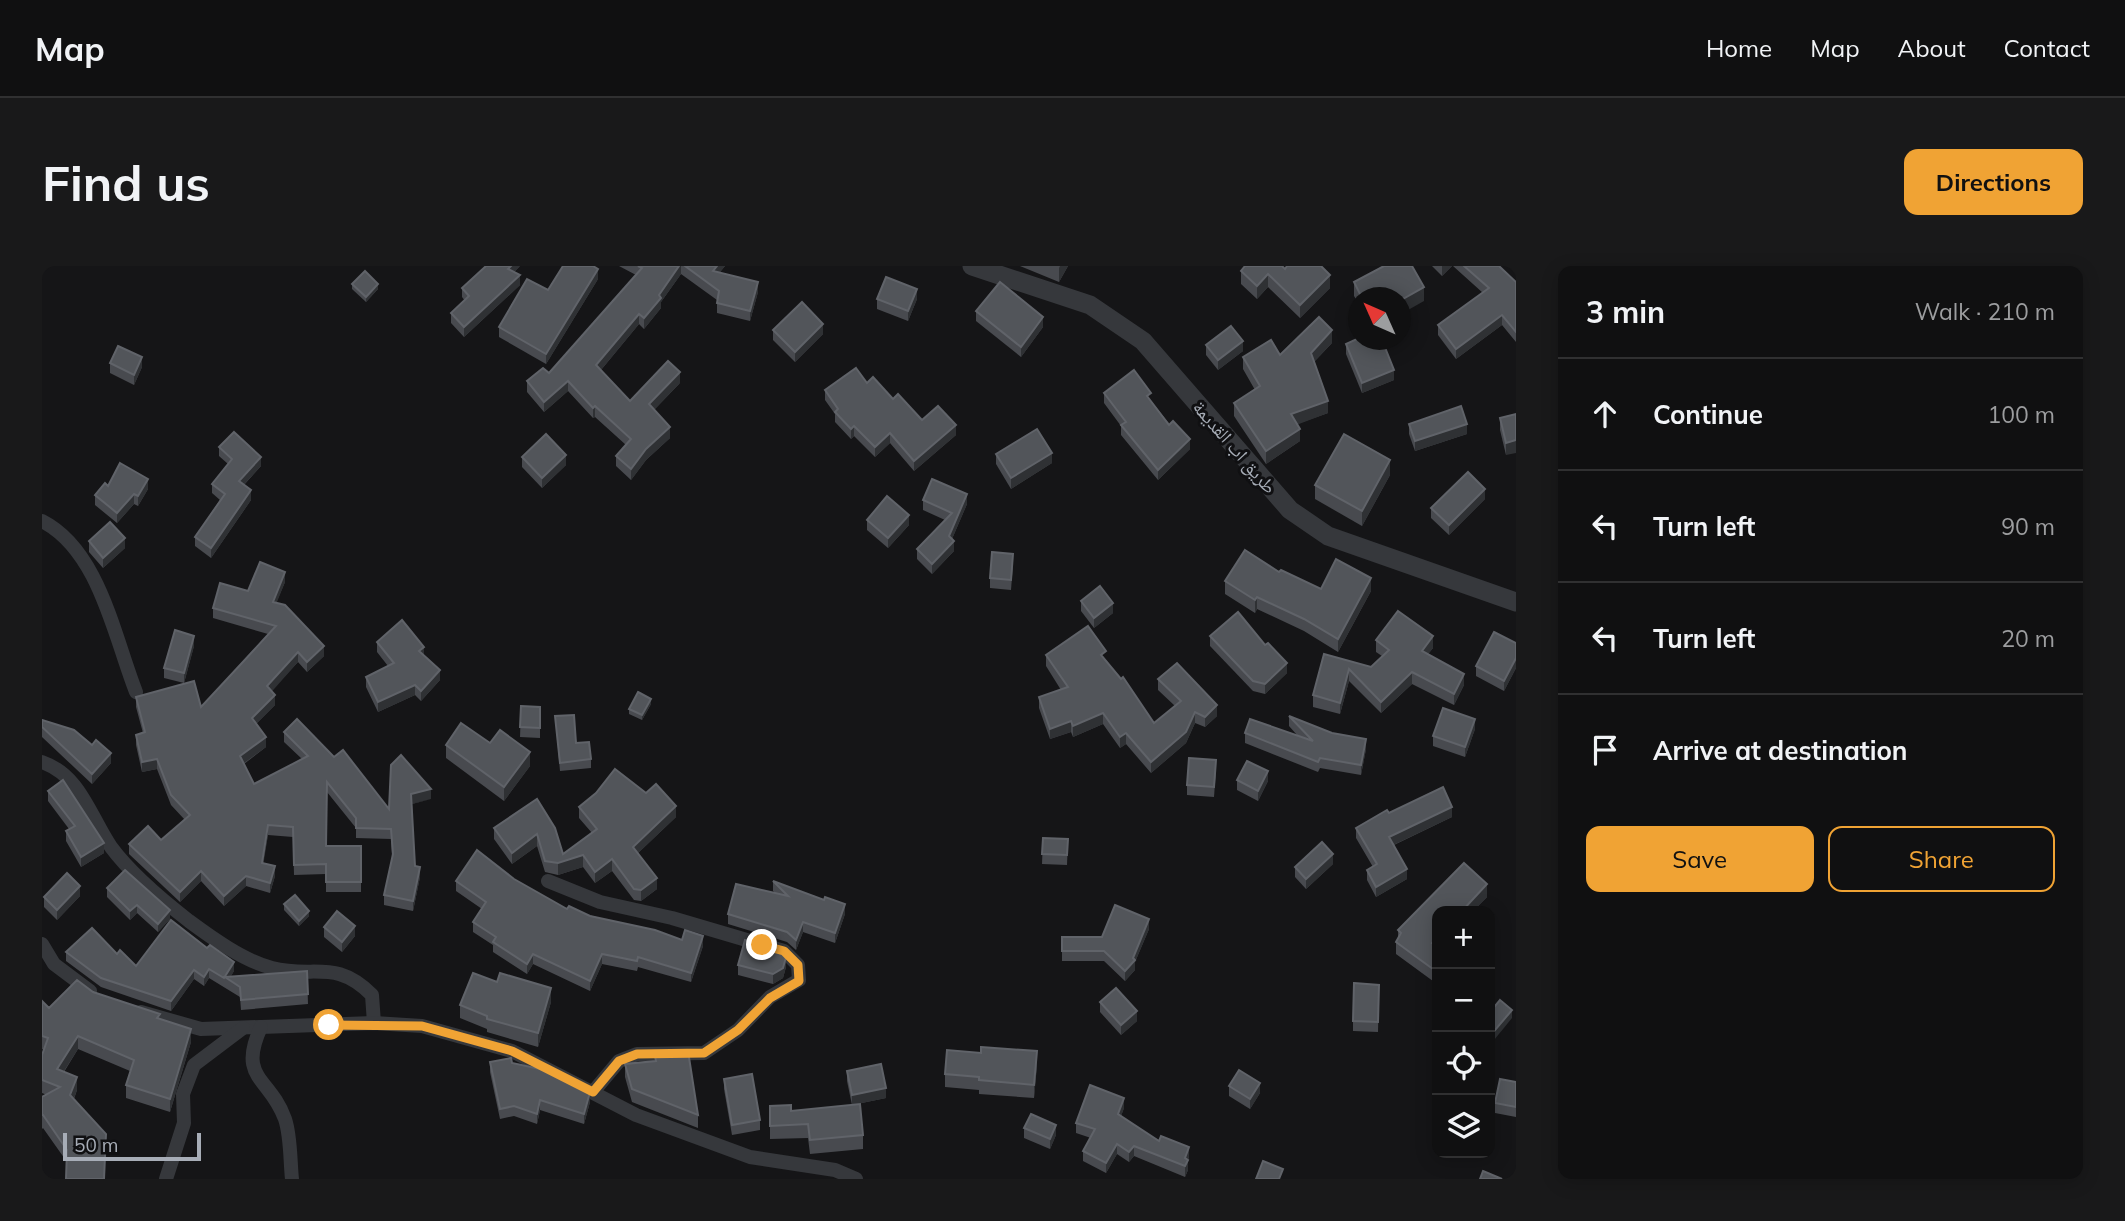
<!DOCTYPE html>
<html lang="en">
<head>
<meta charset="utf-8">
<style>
	:root { --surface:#101011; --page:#19191a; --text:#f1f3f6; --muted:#9c9d9f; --line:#303031; --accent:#f0a334 }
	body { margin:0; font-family:Mulish,"Noto Naskh Arabic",sans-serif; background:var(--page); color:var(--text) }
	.controls { position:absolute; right:21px; bottom:21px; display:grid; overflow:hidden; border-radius:14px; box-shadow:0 4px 18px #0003 }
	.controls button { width:63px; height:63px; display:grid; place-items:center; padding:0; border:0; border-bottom:2px solid var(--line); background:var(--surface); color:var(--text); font:35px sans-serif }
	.compass { position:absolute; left:1306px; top:21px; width:63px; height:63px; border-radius:50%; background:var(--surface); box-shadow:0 4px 18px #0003; rotate:315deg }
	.scale { position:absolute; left:21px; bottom:18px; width:138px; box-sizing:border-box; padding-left:7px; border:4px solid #a7adb7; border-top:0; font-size:19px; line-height:24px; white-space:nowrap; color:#a7adb7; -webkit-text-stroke:5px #101012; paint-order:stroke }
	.stop { position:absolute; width:21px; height:21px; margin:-16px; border:5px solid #f0a334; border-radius:50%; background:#fff }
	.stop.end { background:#f0a334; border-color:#fff; box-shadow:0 2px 7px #0008 }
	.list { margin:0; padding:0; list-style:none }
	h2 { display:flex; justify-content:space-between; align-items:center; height:91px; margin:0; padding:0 28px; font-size:30px }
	h2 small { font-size:23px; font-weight:400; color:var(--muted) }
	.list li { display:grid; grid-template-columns:46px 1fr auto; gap:21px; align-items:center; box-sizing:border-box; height:112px; padding:0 28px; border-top:2px solid var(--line) }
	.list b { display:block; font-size:26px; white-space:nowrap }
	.list em { font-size:23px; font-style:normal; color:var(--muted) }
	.actions { display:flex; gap:14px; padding:21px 28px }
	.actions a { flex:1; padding:16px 0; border:2px solid var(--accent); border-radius:14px; text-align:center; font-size:24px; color:var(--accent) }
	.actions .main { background:var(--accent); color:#111 }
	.icon { flex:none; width:38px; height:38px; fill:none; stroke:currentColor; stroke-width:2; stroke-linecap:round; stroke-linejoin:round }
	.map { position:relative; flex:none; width:1474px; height:913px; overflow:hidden; border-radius:14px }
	header { display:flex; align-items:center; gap:42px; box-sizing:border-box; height:98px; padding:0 35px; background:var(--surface); border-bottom:2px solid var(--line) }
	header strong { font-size:33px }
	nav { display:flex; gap:38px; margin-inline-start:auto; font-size:24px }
	.intro { display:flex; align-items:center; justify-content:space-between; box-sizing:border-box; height:168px; padding:0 42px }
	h1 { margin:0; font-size:49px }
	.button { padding:18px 32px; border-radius:14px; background:var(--accent); color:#111; font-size:24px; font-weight:700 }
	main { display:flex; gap:42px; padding:0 42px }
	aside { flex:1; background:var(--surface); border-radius:14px; box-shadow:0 4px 18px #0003 }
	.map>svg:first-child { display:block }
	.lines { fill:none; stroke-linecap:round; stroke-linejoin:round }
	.minor { stroke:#36383c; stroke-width:14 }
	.tertiary { stroke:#36383c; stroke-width:19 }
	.wall { fill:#484a4f }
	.shaded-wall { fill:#2f3134 }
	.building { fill:#52555a; stroke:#606369; stroke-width:2 }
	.route { stroke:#f0a334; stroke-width:9 }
	.labels { text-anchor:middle; stroke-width:6; stroke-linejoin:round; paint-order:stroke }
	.street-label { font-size:19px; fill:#a7adb7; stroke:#101012 }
</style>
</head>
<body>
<header>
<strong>Map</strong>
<nav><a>Home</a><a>Map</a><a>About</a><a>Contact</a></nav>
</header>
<div class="intro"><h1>Find us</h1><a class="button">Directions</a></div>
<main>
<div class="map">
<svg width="1474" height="913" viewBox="0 0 1474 913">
	<rect width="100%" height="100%" fill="#151517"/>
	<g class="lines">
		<g class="minor">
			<path d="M0,255C57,284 72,370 94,426"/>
			<path d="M0,496C38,509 48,550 69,581C89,608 120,634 147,655C170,672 202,695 230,702C272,713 293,692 330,729L332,757"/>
			<path d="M506,615L558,636L630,652L742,685L756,699L757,714L728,731L696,764L662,787L595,788L577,795L551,826"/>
			<path d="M0,678L12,698L48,725"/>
			<path d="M99,746L159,763L332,757L380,760L470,785L594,849L708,891L793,904L814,913"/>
			<path d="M219,761C195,813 228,811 243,853C249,871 248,895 250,913"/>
			<path d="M124,913L142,857L141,828L152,799L201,762"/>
		</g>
		<path class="tertiary" d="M930,0L1048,39L1101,75L1248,244L1286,270L1474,336"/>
	</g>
	<g class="wall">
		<path d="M478,0L472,6L478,19L422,71L409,57V47L423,35L420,31V22Z"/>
		<path d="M577,0H683L678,6L716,26L708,55L675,47V34L639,8L619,36V42L602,63L597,58L559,104L588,135L638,117L612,144L628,172L604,194L589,214L574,200V190L584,179L553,151L551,152L526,125L502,146L485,126V115L507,107L594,9Z"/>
		<path d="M978,0H1026L1017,16Z"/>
		<path d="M1390,0H1410L1400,10Z"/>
		<path d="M1411,0H1457L1474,16V76L1460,59L1414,93L1396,69V59L1441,27Z"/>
		<path d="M1243,3L1288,22L1258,52L1226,21L1215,33L1199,18V5Z"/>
		<path d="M556,13L504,98L457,71V61L506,24Z"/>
		<path d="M1312,16L1382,35L1359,32H1317V38L1312,30Z"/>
		<path d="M310,18L336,23L324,36L310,23Z"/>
		<path d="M835,33H875L866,55L835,43Z"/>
		<path d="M934,45L1001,61L979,91L934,55Z"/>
		<path d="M731,64L781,68L753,96L731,74Z"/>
		<path d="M1290,77L1272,96L1286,147L1255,158L1258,175L1224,198L1192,150V137L1213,124L1201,103V91L1238,89Z"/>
		<path d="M1304,78L1352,114L1320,127L1304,88Z"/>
		<path d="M1164,79L1201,85L1176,104L1164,89Z"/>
		<path d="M68,97L100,101L92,119L68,107Z"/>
		<path d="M825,117L851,133L880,154L914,169L872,205L848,177L833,191L812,170L809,173L793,156V148L783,134V124Z"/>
		<path d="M1062,127L1109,135L1148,183L1116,214L1079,169V160L1062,137Z"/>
		<path d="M1474,148L1464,189L1458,164V152Z"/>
		<path d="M1367,158L1425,168L1373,185L1367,168Z"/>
		<path d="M177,181L219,200L202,219L209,234L169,292L153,280V271L178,234L170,227V218L186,198L177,190Z"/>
		<path d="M954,188L1010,197L969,223L954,198Z"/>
		<path d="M480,191L524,199L500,222L480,201Z"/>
		<path d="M1348,209L1320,260L1273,233V219Z"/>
		<path d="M66,220L106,223L96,240L92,238L75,257L53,239V229Z"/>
		<path d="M1443,233L1407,269L1389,252V242Z"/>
		<path d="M881,234L925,238L910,273L912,285L890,308L875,293V283L903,254L881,244Z"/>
		<path d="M825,254L867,259L846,282L825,264Z"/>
		<path d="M47,275L83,282L61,302L47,286Z"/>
		<path d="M971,298L969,324L948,322V312Z"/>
		<path d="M1237,306L1279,323L1329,325L1296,386L1262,365L1215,343L1213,347L1183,328V315Z"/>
		<path d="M243,316L234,337L282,390L265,406L256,396L229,425L233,439L214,458L224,481L202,498L212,518L260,493L242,476V466L292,491L347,543L389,533L370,538L373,600L378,611L371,645L342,639V629L350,591L349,573L314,572V562L285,526L284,580H319V626H284V608L252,609L251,571L226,569L221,597L233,610L228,627L204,620L182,640L159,615L138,636L87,588V578L119,574L143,554L129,539L115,503L100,506L94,479V469L101,467L94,441V431L159,441L226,368L171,352V342L206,325Z"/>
		<path d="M1039,335L1071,347L1052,362L1039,345Z"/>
		<path d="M1168,370L1245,407L1223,428L1211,425L1168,380Z"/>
		<path d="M1334,374L1391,382L1386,388L1422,419L1412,439L1370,418L1339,447L1307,415L1298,448L1271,441V429L1282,388L1329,401L1340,390L1334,386Z"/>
		<path d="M335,376L382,390L398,414L379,435L373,429L336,446L324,421V411L346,400L335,386Z"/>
		<path d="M1474,377V402L1462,425L1434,410V400Z"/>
		<path d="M152,380L142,417L122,412V402Z"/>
		<path d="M1004,389L1064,394L1112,457L1133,440L1116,424V413L1175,450L1163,461L1153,457L1144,477L1109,507L1084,478L1078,482L1061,458L1031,471L1029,466L1008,473L997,442V431L1019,424L1004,400Z"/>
		<path d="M609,438L600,454L587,448V443Z"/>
		<path d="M479,440L498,441V472L478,471Z"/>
		<path d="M513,450L534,477L549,493V502L518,505Z"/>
		<path d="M1247,450L1324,483L1319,509L1278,502L1276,506L1203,477V467L1255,469L1247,460Z"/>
		<path d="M0,454L50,479L69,497L50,518L0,471Z"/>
		<path d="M1433,463L1423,491L1391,480V470Z"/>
		<path d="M448,477L488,500L462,535L404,492V479Z"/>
		<path d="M1174,504L1172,531L1145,529V519Z"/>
		<path d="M1195,514L1226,515L1216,535L1195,524Z"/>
		<path d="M6,525L62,587L39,601L24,575V565L27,563L6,535Z"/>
		<path d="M495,533L521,588L550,567L537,552V541L634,551L596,587L615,623L599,635L592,634L570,605L553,617L541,601L516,609L503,606L495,580L470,598L452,573V562Z"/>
		<path d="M1347,547L1410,551L1352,579L1365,613L1334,631L1325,614V604L1331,601L1314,572V562Z"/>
		<path d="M1001,572L1026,573L1025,599L1000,598Z"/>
		<path d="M1422,597L1445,618V631L1431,645H1395V718L1354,688V676L1356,672V664Z"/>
		<path d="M1291,598L1264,623L1253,611V601Z"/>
		<path d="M472,613L525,643L661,680L649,716L596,701L595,705L560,698L548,725L491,698L485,708L451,686V679L431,666V656L440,643L414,625V615Z"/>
		<path d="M731,615L803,648L793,677L761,666L754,684L745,676L686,658V648L733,627L731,625Z"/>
		<path d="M65,622L128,653L116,666L95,647L88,654L65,631Z"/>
		<path d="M38,630L15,654L2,641V631Z"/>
		<path d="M242,638L267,650L257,660L242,644Z"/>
		<path d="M129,654L192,705L188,711L265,705L266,738L199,744L198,731L167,712L162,720L152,713L129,745L59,721L24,695V686L75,688L94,700Z"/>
		<path d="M282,661L313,670L300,686L282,671Z"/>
		<path d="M1107,663L1093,696V704L1083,715L1062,695H1020V671H1060Z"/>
		<path d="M696,699L744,701L741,712L731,718L696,709Z"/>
		<path d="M455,716L509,736L496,781L445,766V763L418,752V739Z"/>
		<path d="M1337,719L1336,766L1311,765V755Z"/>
		<path d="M51,726L118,753L149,776L128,846L84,832V819L88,805L36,783L22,806L35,824L32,833L64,881L25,896L1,862L0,863V831L5,829L0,827V789L2,784L0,783V735L7,742Z"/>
		<path d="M1058,736L1095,755L1079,769L1058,746Z"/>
		<path d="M613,790L656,849V862L590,836L583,811V798L613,795Z"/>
		<path d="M448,796L470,797L548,836L542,858L498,844L495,858L472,850L458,853L448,806Z"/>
		<path d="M995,799L992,832L937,828V824L903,821V808Z"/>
		<path d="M805,805L844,832L810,839L805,815Z"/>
		<path d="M682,813L718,854V864L690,869L682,823Z"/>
		<path d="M1474,816V851L1453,847V837Z"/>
		<path d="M1187,820L1218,827L1208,843L1187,830Z"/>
		<path d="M728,840L749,845L821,869V883L768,888L766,872L728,873Z"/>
		<path d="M1082,842L1079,850L1117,875L1147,891L1146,894V904L1143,911L1092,890L1087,896L1075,888L1064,907L1041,895V885L1049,872L1034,867V857Z"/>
		<path d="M982,862L1014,869L1008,883L982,872Z"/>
	</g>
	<g class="shaded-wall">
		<path d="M469,0H478L466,12V3Z"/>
		<path d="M637,0H639V8L619,36V42L602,63V52Z"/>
		<path d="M675,0H683L671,15V5Z"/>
		<path d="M1018,0H1026L1017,16V2Z"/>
		<path d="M1400,0H1410L1400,10Z"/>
		<path d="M556,3V13L504,98V88Z"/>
		<path d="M1226,8V21L1215,33V20Z"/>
		<path d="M478,9V19L422,71V61Z"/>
		<path d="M1288,9V22L1258,52V39Z"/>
		<path d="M716,16V26L708,55V45Z"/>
		<path d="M336,18V23L324,36V31Z"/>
		<path d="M1382,21V35L1359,48V34Z"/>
		<path d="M875,23V33L866,55V45Z"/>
		<path d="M597,48V58L554,110V99Z"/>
		<path d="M1460,49V59L1414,93V83Z"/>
		<path d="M1001,51V61L979,91V81Z"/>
		<path d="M781,58V68L753,96V86Z"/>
		<path d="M1290,64V77L1269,99V87Z"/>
		<path d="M1201,75V85L1176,104V94Z"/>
		<path d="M100,91V101L92,119V109Z"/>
		<path d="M1352,104V114L1320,127V117Z"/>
		<path d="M638,106V117L607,149V138Z"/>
		<path d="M526,115V125L502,146V136Z"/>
		<path d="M1286,135V147L1249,161V148Z"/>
		<path d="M553,140V151L551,152V142Z"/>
		<path d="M1425,158V168L1373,185V175Z"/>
		<path d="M914,159V169L872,205V195Z"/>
		<path d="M812,160V170L809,173V163Z"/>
		<path d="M628,161V172L604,194L589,214V203L604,183Z"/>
		<path d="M1258,163V175L1224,198V185Z"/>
		<path d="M848,167V177L833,191V181Z"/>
		<path d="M1148,173V183L1116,214V204Z"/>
		<path d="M1474,174V187L1464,189V177Z"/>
		<path d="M1010,187V197L969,223V212Z"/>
		<path d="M524,189V199L500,222V212Z"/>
		<path d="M219,191V200L197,224V215Z"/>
		<path d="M1348,194V209L1320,260V245Z"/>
		<path d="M106,213V223L96,240V230Z"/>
		<path d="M1443,223V233L1407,269V259Z"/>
		<path d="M209,224V234L169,292V282Z"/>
		<path d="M92,228V238L75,257V247Z"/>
		<path d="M925,228V238L907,280V270Z"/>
		<path d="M867,249V259L846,282V272Z"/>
		<path d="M83,272V282L61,302V292Z"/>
		<path d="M912,275V285L890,308V298Z"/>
		<path d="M243,306V316L231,346V336Z"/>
		<path d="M1329,312V325L1296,386V373Z"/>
		<path d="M1215,331V343L1213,347V334Z"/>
		<path d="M1071,337V347L1052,362V352Z"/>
		<path d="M152,370V380L142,417V407Z"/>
		<path d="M1391,370V382L1380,396V385Z"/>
		<path d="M282,380V390L265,406V396Z"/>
		<path d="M382,381V391L377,385Z"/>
		<path d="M256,386V396L225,431V420Z"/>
		<path d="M1474,392V402L1462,425V415Z"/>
		<path d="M1245,397V407L1223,428V418Z"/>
		<path d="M1307,403V415L1298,448V437Z"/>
		<path d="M398,404V414L379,435V425Z"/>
		<path d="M1370,406V418L1339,447V436Z"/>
		<path d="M1422,408V419L1412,439V428Z"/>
		<path d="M373,419V429L336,446V436Z"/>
		<path d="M233,429V439L210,462V452Z"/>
		<path d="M609,433V438L600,454V449Z"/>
		<path d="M1175,439V450L1163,461V451Z"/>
		<path d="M1153,446V457L1144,477L1109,507V496Z"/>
		<path d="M1061,447V458L1031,471V460Z"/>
		<path d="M1433,453V463L1423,491V481Z"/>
		<path d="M1029,455V466L1008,473V463Z"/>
		<path d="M1084,467V478L1078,482V471Z"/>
		<path d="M224,471V481L198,500V490Z"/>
		<path d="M1324,473V483L1319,509V499Z"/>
		<path d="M488,486V500L462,535V521Z"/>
		<path d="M69,487V497L50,518V508Z"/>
		<path d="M115,493V503L100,506V496Z"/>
		<path d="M1226,505V515L1216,535V525Z"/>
		<path d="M389,523V533L369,538V528Z"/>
		<path d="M634,540V551L591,592V581Z"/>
		<path d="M1410,541V551L1347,581V571Z"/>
		<path d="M226,559V569L220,607V597Z"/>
		<path d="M495,568V580L470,598V587Z"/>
		<path d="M62,577V587L39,601V591Z"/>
		<path d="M1291,588V598L1264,623V613Z"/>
		<path d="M541,589V601L516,609V597Z"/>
		<path d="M570,593V605L553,617V606Z"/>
		<path d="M233,600V610L228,627V617Z"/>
		<path d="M378,601V611L371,645V635Z"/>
		<path d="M1365,603V613L1334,631V621Z"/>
		<path d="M159,605V615L138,636V626Z"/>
		<path d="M204,610V620L182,640V630Z"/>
		<path d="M615,612V623L599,635V624Z"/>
		<path d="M1445,618V631L1431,645H1420Z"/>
		<path d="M38,620V630L15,654V644Z"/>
		<path d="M803,638V648L793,677V667Z"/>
		<path d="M95,639V647L88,654V645Z"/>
		<path d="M128,644V653L116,666V658Z"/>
		<path d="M267,645V650L257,660V655Z"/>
		<path d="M1107,653V663L1093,696V704L1083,715V705L1091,692Z"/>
		<path d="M761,656V666L754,684V674Z"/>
		<path d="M313,660V670L300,686V676Z"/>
		<path d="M661,670V680L649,716V707Z"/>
		<path d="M1395,671V683L1390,677Z"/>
		<path d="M491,688V698L485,708V698Z"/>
		<path d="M560,688V698L548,725V715Z"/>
		<path d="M744,691V701L741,712L731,718V708Z"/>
		<path d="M192,696V705L187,714L183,711Z"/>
		<path d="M167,703V712L162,720V711Z"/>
		<path d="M152,704V713L129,745V735Z"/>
		<path d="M509,722V736L496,781V767Z"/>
		<path d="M1470,744V752L1448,779V770Z"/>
		<path d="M1095,745V755L1079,769V759Z"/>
		<path d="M149,763V776L128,846V833Z"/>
		<path d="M36,770V783L15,816V803Z"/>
		<path d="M995,785V799L992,832V819Z"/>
		<path d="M35,811V824L28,843V829Z"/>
		<path d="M1218,817V827L1208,843V833Z"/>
		<path d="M844,822V832L810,839V829Z"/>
		<path d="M548,826V836L542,858V848Z"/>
		<path d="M1082,832V842L1076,858V848Z"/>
		<path d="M498,834V844L495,858V848Z"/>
		<path d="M1014,859V869L1008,883V873Z"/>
		<path d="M1075,878V888L1064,907V897Z"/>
		<path d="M1092,880V890L1087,896V886Z"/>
		<path d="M1147,881V891L1145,895L1146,894V904L1143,911V892Z"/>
	</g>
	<g class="building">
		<path d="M444,0H469L466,3L478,9L422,61L409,47L427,30L420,22Z"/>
		<path d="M521,0H551L556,3L504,88L457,61L485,13L506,24Z"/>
		<path d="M596,0H637L617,29L619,32L602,52L597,48L554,99L588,135L626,95L638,106L607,138L628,161L604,183L589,203L574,190L589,173L553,140L551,142L526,115L502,136L485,115L501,102L507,107L600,2Z"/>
		<path d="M643,0H675L671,5L716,16L708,45L675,37L677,25Z"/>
		<path d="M1203,0H1240L1243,3L1245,0H1279L1288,9L1258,39L1226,8L1215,20L1199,5Z"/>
		<path d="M1342,0H1370L1382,21L1359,34V32H1320L1312,16Z"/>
		<path d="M1422,0H1457L1474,16V66L1460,49L1414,83L1396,59L1447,22Z"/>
		<path d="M323,5L336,18L324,31L310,18Z"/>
		<path d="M844,11L875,23L866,45L835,33Z"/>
		<path d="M958,16L1001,51L979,81L934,45Z"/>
		<path d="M760,36L781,58L753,86L731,64Z"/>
		<path d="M1277,51L1290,64L1269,87L1286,135L1249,148L1258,163L1224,185L1192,137L1218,120L1201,91L1229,74L1238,89Z"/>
		<path d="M1189,60L1201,75L1176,94L1164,79Z"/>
		<path d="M1317,72V74H1340L1352,104L1320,117L1304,78Z"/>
		<path d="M76,80L100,91L92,109L68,97Z"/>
		<path d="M814,102L825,117L831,111L851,133L856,128L880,154L896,140L914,159L872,195L848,167L833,181L812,160L809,163L793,146L796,143L783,124Z"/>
		<path d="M1092,104L1109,127L1105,130L1127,159L1131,155L1148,173L1116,204L1079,159L1084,156L1062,127Z"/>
		<path d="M1419,140L1425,158L1373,175L1367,158Z"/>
		<path d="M1474,148V174L1464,177L1458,152Z"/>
		<path d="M995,163L1010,187L969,212L954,188Z"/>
		<path d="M192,166L219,191L197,215L209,224L169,282L153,271L183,228L170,218L190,193L177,181Z"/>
		<path d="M504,168L524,189L500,212L480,191Z"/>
		<path d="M1302,168L1348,194L1320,245L1273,219Z"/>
		<path d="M78,197L106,213L96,230L92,228L75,247L53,229L63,217L66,220Z"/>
		<path d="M1426,206L1443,223L1407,259L1389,242Z"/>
		<path d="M890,213L925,228L907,270L912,275L890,298L875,283L910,247L881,234Z"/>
		<path d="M845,230L867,249L846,272L825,254Z"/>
		<path d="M68,256L83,272L61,292L47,275Z"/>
		<path d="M1203,284L1237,306L1239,304L1279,323L1294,293L1329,312L1296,373L1262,353L1215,331L1213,334L1183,315Z"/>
		<path d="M950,286L971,288L969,314L948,312Z"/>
		<path d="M218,296L243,306L231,336L243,339L282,380L265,396L256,386L225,420L233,429L210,452L224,471L198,490L212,518L266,490L242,466L255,453L292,491L301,484L347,543L349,499L359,489L389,523L369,528L373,600L378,601L371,635L342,629L351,588L349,563L314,562V552L285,516L284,580H319V616H284V598L252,599L251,561L226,559L220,597L233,600L228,617L204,610L182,630L159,605L138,626L87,578L106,560L119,574L148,549L129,529L115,493L100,496L94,469L103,466L94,431L152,415L159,441L199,398L234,360L171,342L178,317L206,325Z"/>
		<path d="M1058,320L1071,337L1052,352L1039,335Z"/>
		<path d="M1356,345L1391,370L1380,385L1422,408L1412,428L1370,406L1339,436L1307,403L1298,437L1271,429L1282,388L1329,401L1347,384L1334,374Z"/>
		<path d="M1196,346L1223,379L1226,377L1245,397L1223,418L1211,415L1168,370Z"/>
		<path d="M360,354L382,381L377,385L398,404L379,425L373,419L336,436L324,411L352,397L335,376Z"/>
		<path d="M1046,360L1064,385L1059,389L1079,413L1081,411L1112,457L1139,435L1116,413L1135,397L1175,439L1163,451L1153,446L1144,466L1109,496L1084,467L1078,471L1061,447L1031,460L1029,455L1008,463L997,431L1026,421L1004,389Z"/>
		<path d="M133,364L152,370L142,407L122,402Z"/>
		<path d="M1452,366L1474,377V392L1462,415L1434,400Z"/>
		<path d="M596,426L609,433L600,449L587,443Z"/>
		<path d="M479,440L498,441V462L478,461Z"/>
		<path d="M1401,442L1433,453L1423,481L1391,470Z"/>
		<path d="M532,449L534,477L547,476L549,493L518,497L513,450Z"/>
		<path d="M1247,450L1290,467L1324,473L1319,499L1278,492L1276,496L1203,467L1208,453L1271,475Z"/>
		<path d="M0,454L32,464L50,479L54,474L69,487L50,508L0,461Z"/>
		<path d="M419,457L448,477L458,464L488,486L462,521L404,479Z"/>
		<path d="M1147,492L1174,494L1172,521L1145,519Z"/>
		<path d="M1205,495L1226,505L1216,525L1195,514Z"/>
		<path d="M573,503L604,527L614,518L634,540L591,581L615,612L599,624L592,623L570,593L553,606L541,589L516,597L503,595L495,568L470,587L452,562L495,533L513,562L521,588L555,563L537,541L554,527Z"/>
		<path d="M21,514L62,577L39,591L24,565L33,560L6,525Z"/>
		<path d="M1401,521L1410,541L1347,571L1365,603L1334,621L1325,604L1335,598L1314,562L1345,544L1347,547Z"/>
		<path d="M1001,572L1026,573L1025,589L1000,588Z"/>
		<path d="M1280,576L1291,588L1264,613L1253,601Z"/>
		<path d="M435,584L472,613L525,643L527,640L548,650L613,664L640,674L643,664L661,670L649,707L596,691L595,695L560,688L548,715L491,688L485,698L451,676L454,671L431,656L444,636L414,615Z"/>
		<path d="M1422,597L1445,618L1420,645H1395V671L1390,677L1395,681V706L1354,676L1359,667L1356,664Z"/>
		<path d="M83,604L128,644L116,658L95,639L88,645L65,622Z"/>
		<path d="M25,607L38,620L15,644L2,631Z"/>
		<path d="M731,615L782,634L783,631L803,638L793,667L761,656L754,674L745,666L686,648L694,618L746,630Z"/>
		<path d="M253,629L267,645L257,655L242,638Z"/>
		<path d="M1073,639L1107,653L1091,692L1093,694L1083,705L1062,685H1020V671H1060Z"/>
		<path d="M295,645L313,660L300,676L282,661Z"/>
		<path d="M129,654L165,682L168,679L192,696L182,712L167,703L162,711L152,704L129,735L59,712L24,686L50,662L75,688L78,684L94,700Z"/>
		<path d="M703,674L737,684L744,691L741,702L731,708L696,699Z"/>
		<path d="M265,705L266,728L199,734L198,721L183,711Z"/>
		<path d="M431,707L455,716L458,707L509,722L496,767L445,753V750L418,739Z"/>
		<path d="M35,714L51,726L118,748L115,752L149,763L128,833L84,819L92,794L36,770L15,803L35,811L28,829L64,868L62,913H24L25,884L1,849H0V831L18,821L0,814V789L6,772L0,770V735L7,742Z"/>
		<path d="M1312,717L1337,719L1336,756L1311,755Z"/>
		<path d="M1074,722L1095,745L1079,759L1058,736Z"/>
		<path d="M1458,734L1470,744L1448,770V746Z"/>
		<path d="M939,781L995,785L992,819L937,814V811L903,808L905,784L939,787Z"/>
		<path d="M646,785L656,849L590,823L583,798L614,795L613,790Z"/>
		<path d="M469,792L470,797L507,805L548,826L542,848L498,834L495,848L472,840L458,843L448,796Z"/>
		<path d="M839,798L844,822L810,829L805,805Z"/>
		<path d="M1197,804L1218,817L1208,833L1187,820Z"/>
		<path d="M710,808L718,854L690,859L682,813Z"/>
		<path d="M1458,813L1474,816V841L1453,837Z"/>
		<path d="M1048,819L1082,832L1076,848L1117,875L1119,870L1147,881L1143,892L1146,894L1143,900L1092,880L1087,886L1075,878L1064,897L1041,885L1053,863L1034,857Z"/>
		<path d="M818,838L821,869L768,874L766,858L728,860V840L749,839V845Z"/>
		<path d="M989,848L1014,859L1008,873L982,862Z"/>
		<path d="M1221,895L1241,903L1237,913H1214Z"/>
		<path d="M1441,905L1460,913H1438Z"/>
	</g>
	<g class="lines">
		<path class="route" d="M287,759L380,760L470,785L551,826L577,795L595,788L662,787L696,764L728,732L757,715L756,699L742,685L720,679"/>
	</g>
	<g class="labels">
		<g class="street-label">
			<text transform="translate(1193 181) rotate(49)" y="7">طريق اب القديمة</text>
		</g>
	</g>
</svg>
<div class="controls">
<button>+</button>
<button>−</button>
<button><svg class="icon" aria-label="locate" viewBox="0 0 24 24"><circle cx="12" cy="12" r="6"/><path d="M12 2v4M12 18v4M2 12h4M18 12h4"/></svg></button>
<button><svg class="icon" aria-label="layers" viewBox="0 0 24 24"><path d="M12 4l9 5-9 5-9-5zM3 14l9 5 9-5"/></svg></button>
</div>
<svg class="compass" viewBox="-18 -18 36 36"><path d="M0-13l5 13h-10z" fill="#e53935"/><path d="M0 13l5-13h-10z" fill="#9c9d9f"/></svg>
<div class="scale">50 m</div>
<div class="stop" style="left:287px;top:759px"></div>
<div class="stop end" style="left:720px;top:679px"></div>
</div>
<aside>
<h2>3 min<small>Walk · 210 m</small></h2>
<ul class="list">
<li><svg class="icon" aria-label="ahead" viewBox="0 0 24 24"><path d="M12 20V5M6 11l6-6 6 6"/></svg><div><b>Continue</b></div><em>100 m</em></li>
<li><svg class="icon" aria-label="left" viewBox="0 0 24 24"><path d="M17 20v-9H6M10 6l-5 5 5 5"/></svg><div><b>Turn left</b></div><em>90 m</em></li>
<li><svg class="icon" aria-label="left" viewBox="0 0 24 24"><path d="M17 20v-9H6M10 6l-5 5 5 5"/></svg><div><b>Turn left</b></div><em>20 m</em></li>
<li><svg class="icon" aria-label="arrive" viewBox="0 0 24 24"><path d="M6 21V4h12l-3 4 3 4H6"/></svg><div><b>Arrive at destination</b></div></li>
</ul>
<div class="actions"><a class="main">Save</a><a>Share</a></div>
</aside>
</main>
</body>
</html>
